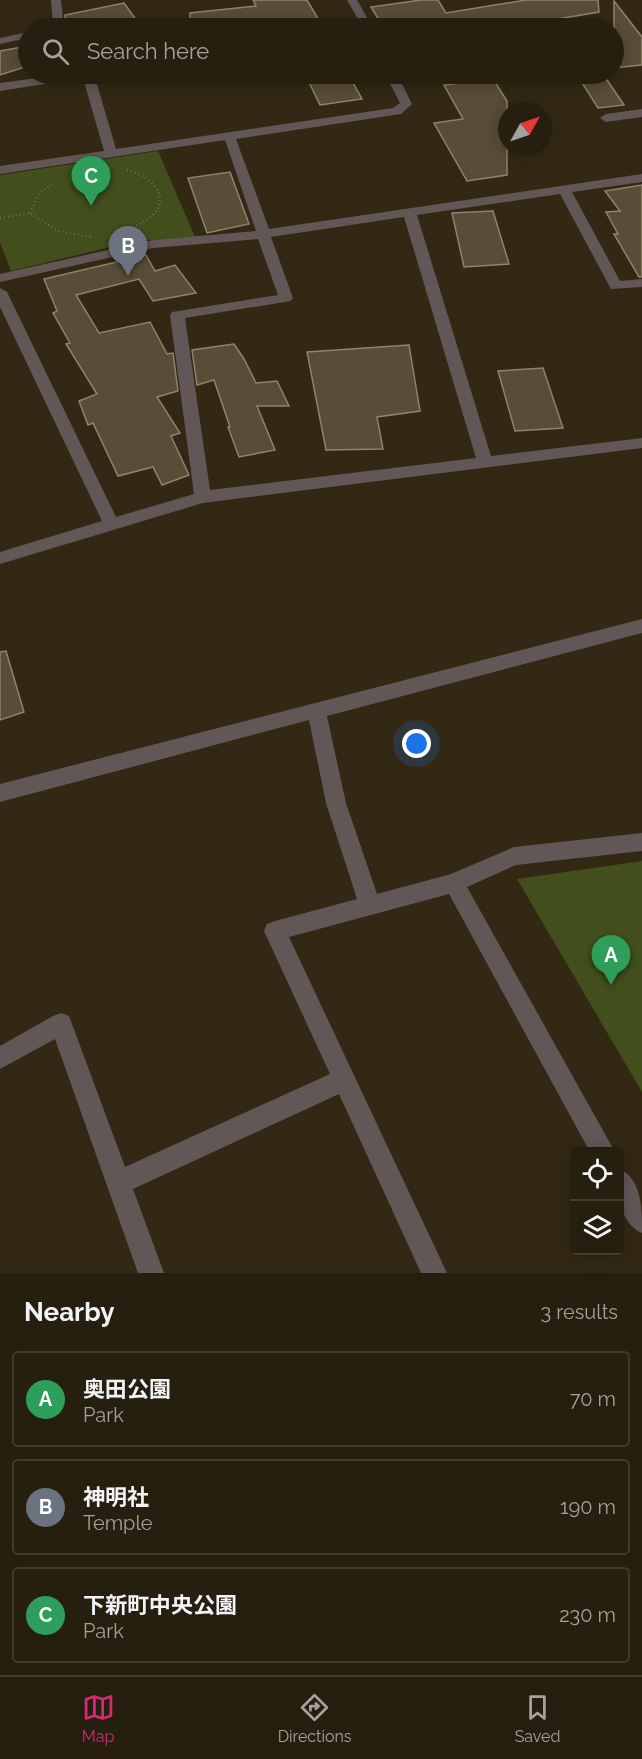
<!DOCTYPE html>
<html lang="en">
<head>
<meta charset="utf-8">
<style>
	:root { --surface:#261e0e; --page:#2e2717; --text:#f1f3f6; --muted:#a4a29e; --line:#423c2e; --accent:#db2777 }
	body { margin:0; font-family:Raleway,"Noto Sans JP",sans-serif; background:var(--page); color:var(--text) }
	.controls { position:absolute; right:18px; bottom:18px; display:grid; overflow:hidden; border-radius:6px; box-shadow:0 3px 15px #0003 }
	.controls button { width:54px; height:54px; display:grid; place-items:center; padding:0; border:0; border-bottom:2px solid var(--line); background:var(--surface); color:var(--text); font:30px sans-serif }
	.compass { position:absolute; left:498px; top:102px; width:54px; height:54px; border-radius:50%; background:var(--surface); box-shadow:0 3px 15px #0003; rotate:50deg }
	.you { position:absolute; left:417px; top:744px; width:21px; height:21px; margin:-15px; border:4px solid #fff; border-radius:50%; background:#1a73e8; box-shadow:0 0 0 9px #1a73e833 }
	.badge { display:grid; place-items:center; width:39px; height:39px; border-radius:50%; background:var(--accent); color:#fff; font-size:20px; font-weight:700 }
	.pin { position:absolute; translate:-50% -50px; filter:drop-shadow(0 2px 3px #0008) }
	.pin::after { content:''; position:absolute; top:32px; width:21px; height:18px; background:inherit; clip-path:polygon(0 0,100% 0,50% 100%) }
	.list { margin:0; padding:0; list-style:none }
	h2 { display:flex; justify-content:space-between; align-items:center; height:78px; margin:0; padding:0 24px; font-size:26px }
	h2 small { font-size:20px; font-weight:400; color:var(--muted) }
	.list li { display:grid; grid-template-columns:39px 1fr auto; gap:18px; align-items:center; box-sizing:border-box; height:96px; margin:0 12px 12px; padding:0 12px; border:2px solid var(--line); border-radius:6px }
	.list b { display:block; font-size:22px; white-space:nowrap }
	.list p { margin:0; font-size:20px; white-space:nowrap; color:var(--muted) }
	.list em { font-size:20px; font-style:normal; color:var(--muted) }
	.icon { flex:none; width:33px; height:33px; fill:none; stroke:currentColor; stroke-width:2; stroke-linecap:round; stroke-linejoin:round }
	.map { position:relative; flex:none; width:642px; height:1273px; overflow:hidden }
	.search { position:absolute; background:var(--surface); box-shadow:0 3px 15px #0003; left:18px; right:18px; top:18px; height:66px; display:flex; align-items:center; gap:15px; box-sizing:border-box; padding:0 21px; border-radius:33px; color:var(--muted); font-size:22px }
	.sheet { height:402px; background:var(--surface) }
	nav { display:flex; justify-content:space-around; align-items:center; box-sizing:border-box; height:84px; border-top:2px solid var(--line); background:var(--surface); font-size:16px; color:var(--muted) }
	nav a { display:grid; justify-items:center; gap:3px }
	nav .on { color:var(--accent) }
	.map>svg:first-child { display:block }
	.green { fill:#424e1b }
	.building { fill:#594d37; stroke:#90836b; stroke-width:1.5 }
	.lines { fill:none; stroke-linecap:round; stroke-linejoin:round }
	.path { stroke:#776e5c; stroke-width:2; stroke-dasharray:1 3; stroke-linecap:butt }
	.minor { fill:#635656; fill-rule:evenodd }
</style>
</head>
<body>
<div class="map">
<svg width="642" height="1273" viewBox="0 0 642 1273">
	<rect width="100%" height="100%" fill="#332813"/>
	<g class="green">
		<path d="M158,151L195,237L135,241L11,271L0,243V175Z"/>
		<path d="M642,861V1092L517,879Z"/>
	</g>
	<g class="building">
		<path d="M253,0H307L320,22L300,25L302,28H190V13L256,6Z"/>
		<path d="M421,0H438L446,13L526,0H598L599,12L504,28H384L371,7Z"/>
		<path d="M614,1L642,37V65L614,68Z"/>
		<path d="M124,3L142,28H66L65,15Z"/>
		<path d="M28,46V66L0,75V51Z"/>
		<path d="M305,74H348L362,99L320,105Z"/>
		<path d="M603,74L624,105L598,108L577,75Z"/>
		<path d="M493,79L507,101V175L467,181L434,123L463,119L444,85Z"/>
		<path d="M230,172L249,224L207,233L188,178Z"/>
		<path d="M642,185V277H639L614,234H618L606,212L620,211L605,191Z"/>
		<path d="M493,211L509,264L464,267L452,213Z"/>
		<path d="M146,255L155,271L175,265L196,293L153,301L139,279L76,295L99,333L150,322L167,354L173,353L178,391L157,397L180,433L171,436L189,475L162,485L153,467L118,476L93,423L88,425L79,401L97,394L66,344L70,343L53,313L57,311L44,279Z"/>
		<path d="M234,344L244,359L256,383L277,381L289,406H257L275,450L239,457L228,427H230L214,380L197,385L192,350Z"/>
		<path d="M409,345L420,411L377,417L383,449L326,450L307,352Z"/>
		<path d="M543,368L563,428L515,431L498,371Z"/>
		<path d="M6,651L24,712L0,720V652Z"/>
	</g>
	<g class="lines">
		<g class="path">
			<path d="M127,170C166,181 174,211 133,227"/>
			<path d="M30,213L38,195L53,183"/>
			<path d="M0,218L30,213L58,231L91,237"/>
		</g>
		<g class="minor">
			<path d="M51,0H61L64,28H49L53,25Z"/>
			<path d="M347,0H357L373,28H363Z"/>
			<path d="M28,32V38L0,44V38Z"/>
			<path d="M67,74H94L116,149L393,108L400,103L385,74H397L412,104L401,114L236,139L269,229L642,174V182L572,192L620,281L642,279V287L611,289L560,194L417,215L491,456L642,438V448L203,503L0,564V552L102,521L0,307V288L7,292L116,517L194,494L170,315L172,312L278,295L258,239L153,248L0,282V274L153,240L256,231L225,140L0,174V166L104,151L83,78L0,91V83ZM404,217L476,458L210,490L185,318L291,301L293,298L271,237Z"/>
			<path d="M642,109V117L606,122L600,118L606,114Z"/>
			<path d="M642,619V633L327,716L346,803L377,894L451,874L514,847L642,833V851L516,865L467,887L615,1152H590L449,894L289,937L447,1273H421L339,1094L133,1189L164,1273H138L55,1039L0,1069V1046L53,1016L61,1013L69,1016L125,1167L330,1074L264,931L267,924L275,921L357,899L326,803L309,720L0,802V784Z"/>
			<path d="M620,1169C642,1179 642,1211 642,1233C618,1223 618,1191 620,1169Z"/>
		</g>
	</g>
</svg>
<div class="controls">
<button><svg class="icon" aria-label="locate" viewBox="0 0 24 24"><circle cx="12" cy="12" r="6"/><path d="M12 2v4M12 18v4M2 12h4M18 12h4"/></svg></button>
<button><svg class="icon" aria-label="layers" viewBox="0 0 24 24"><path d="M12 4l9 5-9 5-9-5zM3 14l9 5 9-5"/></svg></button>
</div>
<svg class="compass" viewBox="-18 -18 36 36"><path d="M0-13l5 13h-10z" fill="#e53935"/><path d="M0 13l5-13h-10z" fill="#a4a29e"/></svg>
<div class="you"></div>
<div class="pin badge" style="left:611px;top:985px;background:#2e9e5b">A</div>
<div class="pin badge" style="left:128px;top:276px;background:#6b7280">B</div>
<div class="pin badge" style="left:91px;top:206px;background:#2e9e5b">C</div>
<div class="search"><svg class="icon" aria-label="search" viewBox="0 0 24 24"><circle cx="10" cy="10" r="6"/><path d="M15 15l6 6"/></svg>Search here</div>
</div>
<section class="sheet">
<h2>Nearby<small>3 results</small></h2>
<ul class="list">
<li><span class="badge" style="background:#2e9e5b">A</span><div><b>奥田公園</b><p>Park</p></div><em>70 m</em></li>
<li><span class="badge" style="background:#6b7280">B</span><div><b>神明社</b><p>Temple</p></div><em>190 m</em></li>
<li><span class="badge" style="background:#2e9e5b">C</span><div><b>下新町中央公園</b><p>Park</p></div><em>230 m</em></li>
</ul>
</section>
<nav>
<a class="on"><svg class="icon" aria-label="map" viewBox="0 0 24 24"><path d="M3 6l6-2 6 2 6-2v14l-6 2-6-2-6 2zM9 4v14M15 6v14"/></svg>Map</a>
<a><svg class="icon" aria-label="directions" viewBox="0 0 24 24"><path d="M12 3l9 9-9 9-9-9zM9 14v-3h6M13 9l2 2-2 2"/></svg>Directions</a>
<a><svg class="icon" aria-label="saved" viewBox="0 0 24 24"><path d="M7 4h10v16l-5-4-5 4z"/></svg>Saved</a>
</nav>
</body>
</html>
